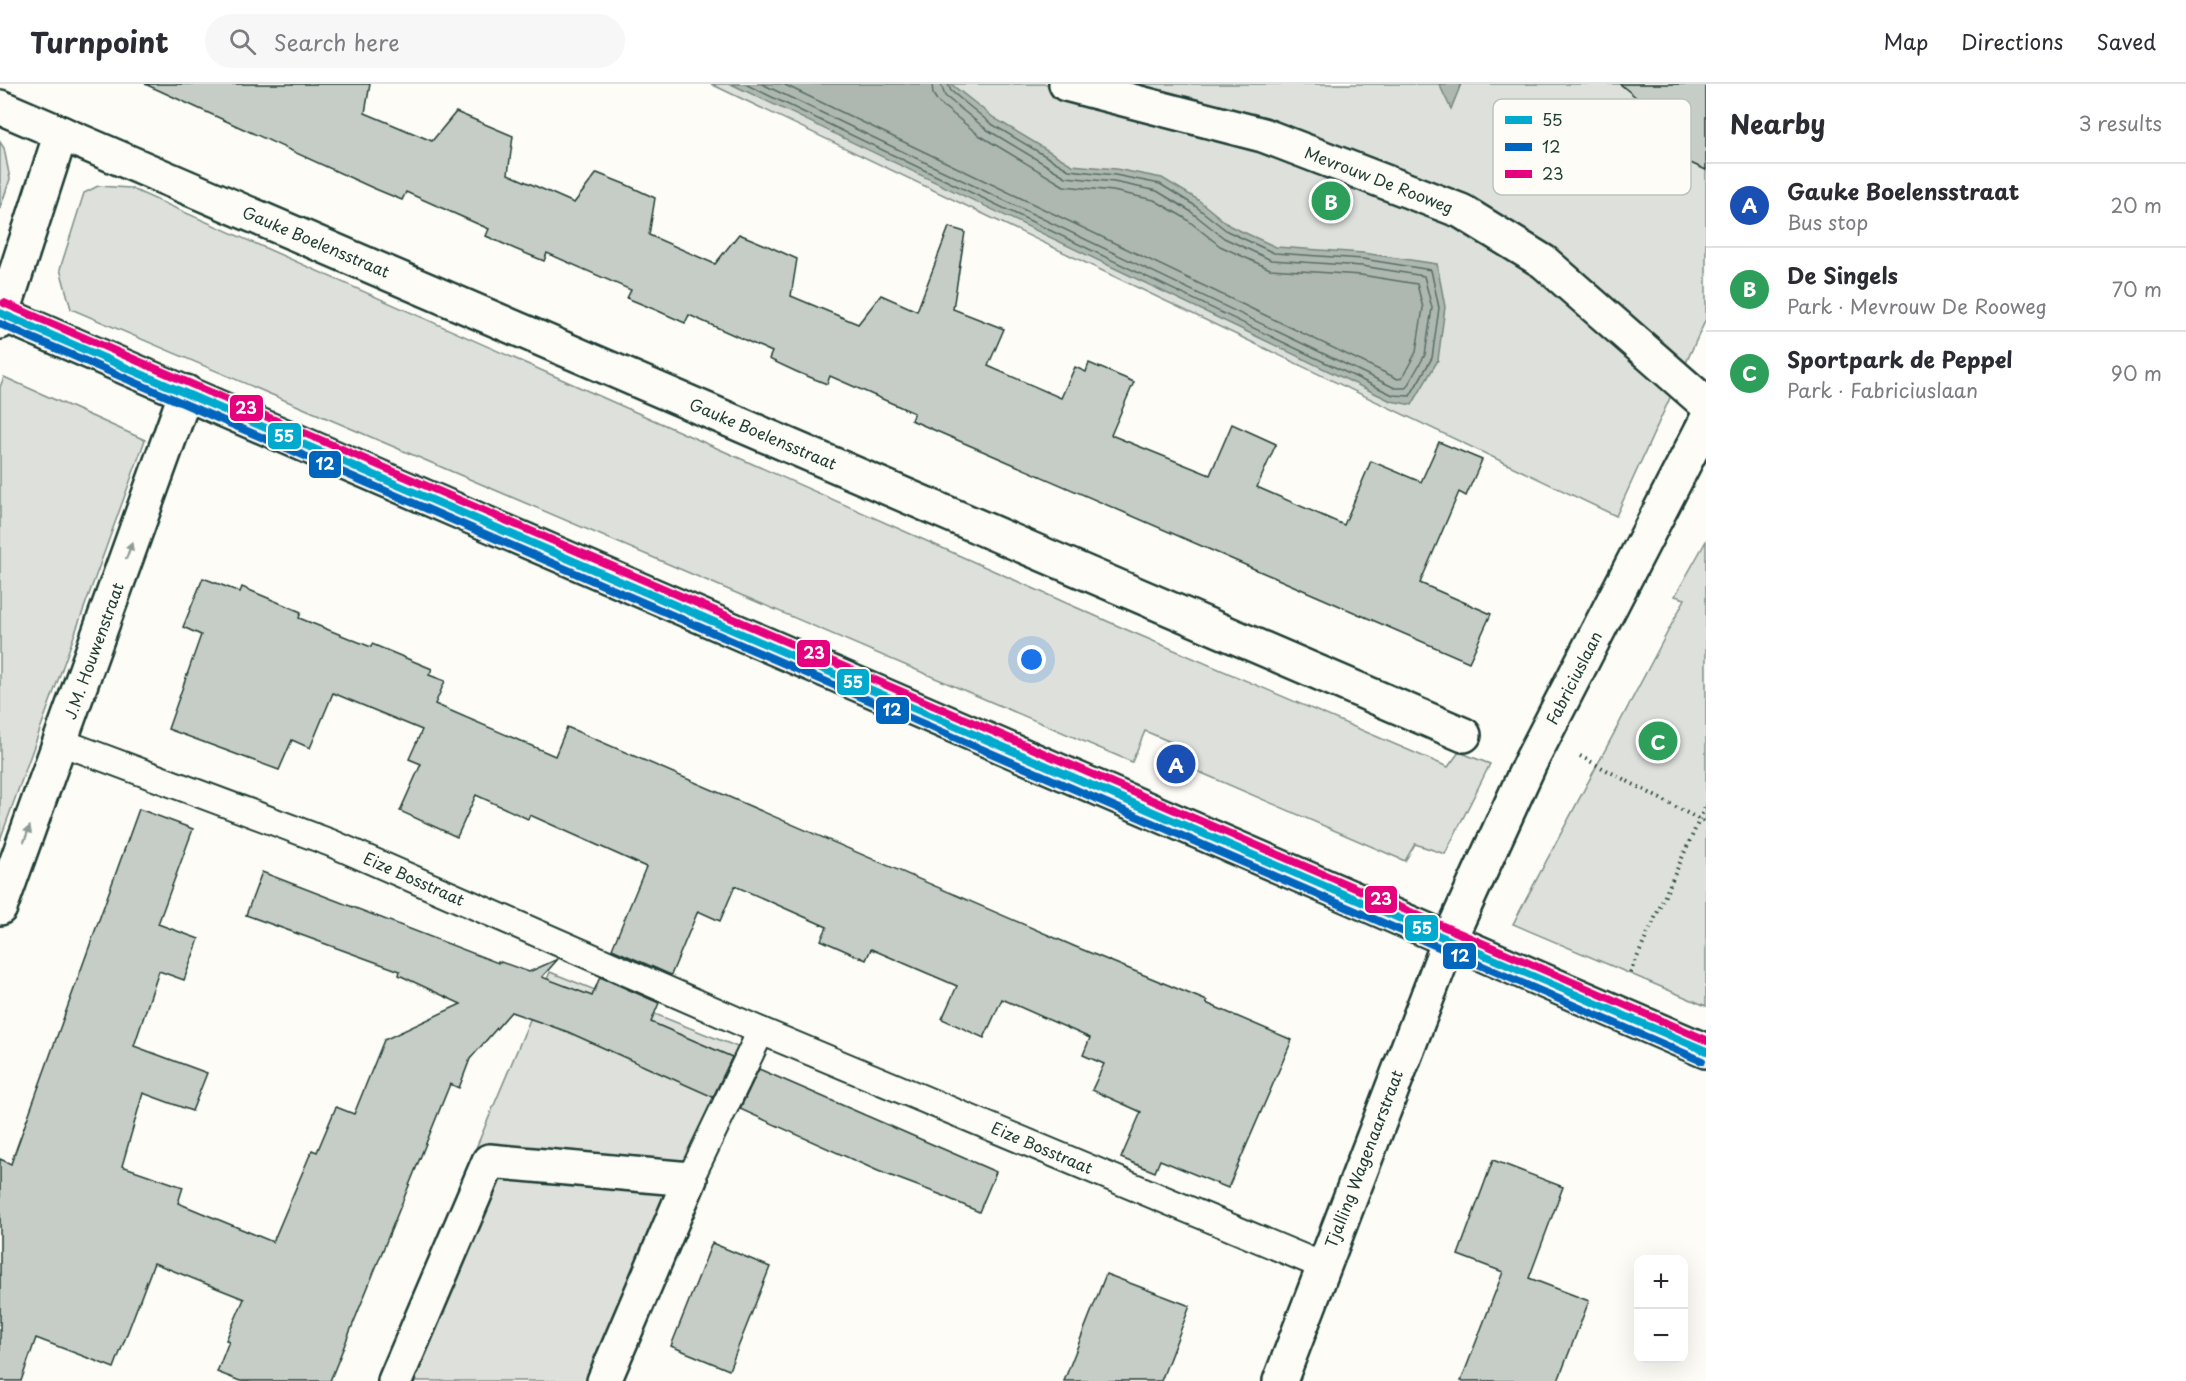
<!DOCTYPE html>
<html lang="en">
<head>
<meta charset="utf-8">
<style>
	:root { --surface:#fff; --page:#f7f7f7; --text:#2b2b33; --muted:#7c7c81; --line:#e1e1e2; --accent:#ea580c }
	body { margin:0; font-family:"Playpen Sans",sans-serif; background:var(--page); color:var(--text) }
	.controls { position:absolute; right:18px; bottom:18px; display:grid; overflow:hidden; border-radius:12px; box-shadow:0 6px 24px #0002 }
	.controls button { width:54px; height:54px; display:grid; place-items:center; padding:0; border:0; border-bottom:2px solid var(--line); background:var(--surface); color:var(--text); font:30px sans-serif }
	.you { position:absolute; left:1032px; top:576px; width:21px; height:21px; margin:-15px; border:4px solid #fff; border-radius:50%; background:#1a73e8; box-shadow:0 0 0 9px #1a73e833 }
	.badge { display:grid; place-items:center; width:39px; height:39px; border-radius:50%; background:var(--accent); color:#fff; font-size:20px; font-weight:700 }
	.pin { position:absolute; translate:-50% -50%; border:3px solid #fff; box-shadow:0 2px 6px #0006 }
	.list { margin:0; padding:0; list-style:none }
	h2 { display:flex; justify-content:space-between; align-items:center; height:78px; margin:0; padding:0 24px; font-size:26px }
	h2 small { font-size:20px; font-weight:400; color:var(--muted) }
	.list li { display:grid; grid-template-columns:39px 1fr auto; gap:18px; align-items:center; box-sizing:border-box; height:84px; padding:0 24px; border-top:2px solid var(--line) }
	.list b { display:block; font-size:22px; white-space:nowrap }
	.list p { margin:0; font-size:20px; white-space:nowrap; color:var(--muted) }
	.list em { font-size:20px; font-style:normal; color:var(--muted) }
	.icon { flex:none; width:33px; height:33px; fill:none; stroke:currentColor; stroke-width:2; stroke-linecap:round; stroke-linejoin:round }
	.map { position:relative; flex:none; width:1706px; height:1297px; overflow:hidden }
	header { display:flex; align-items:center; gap:36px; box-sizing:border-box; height:84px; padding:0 30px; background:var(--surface); border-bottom:2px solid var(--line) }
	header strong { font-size:28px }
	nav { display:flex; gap:33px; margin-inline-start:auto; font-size:21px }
	.search { width:420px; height:54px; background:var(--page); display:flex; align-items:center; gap:15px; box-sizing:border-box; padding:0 21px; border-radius:33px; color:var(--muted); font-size:22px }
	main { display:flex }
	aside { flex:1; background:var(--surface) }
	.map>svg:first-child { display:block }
	.green { fill:#dde0db; stroke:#7e8e88; stroke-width:1.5 }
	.water { fill:#aeb8b1; stroke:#75877f; stroke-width:1.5 }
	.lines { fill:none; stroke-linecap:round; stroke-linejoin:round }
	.shore { stroke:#586e66; stroke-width:1.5 }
	.building { fill:#c6cdc7; stroke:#1f3d34; stroke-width:1.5 }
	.lane-casing { stroke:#1f3d34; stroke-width:30 }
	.street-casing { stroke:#1f3d34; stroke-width:38 }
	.secondary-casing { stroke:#1f3d34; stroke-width:38 }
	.path { stroke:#1f3d34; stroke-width:4; stroke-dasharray:1.5 4.5; stroke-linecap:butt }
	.lane { stroke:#fdfcf7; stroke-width:26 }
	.street { stroke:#fdfcf7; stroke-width:33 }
	.secondary { stroke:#fdfcf7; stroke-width:33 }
	.bus-1-casing { stroke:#fdfcf7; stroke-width:12 }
	.bus-2-casing { stroke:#fdfcf7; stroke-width:12 }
	.bus-3-casing { stroke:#fdfcf7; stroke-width:12 }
	.bus-1 { stroke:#00a9ce; stroke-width:8 }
	.bus-2 { stroke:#0065bd; stroke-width:8 }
	.bus-3 { stroke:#e5007d; stroke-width:8 }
	.oneway { fill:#8e9c96 }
	.labels { text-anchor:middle; stroke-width:6; stroke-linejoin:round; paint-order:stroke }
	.street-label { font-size:16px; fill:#1f3d34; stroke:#fdfcf7 }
	.key { fill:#fdfcf7; stroke:#bac3bc; stroke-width:1.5 }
	.key-label { font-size:16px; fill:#1f3d34 }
	.line-badge { stroke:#fdfcf7; stroke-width:2 }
	.badge-label { font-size:16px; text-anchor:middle; font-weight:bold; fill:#fff }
</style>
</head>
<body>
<header>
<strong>Turnpoint</strong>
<div class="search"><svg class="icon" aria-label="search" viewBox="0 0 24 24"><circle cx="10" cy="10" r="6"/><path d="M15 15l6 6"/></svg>Search here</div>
<nav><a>Map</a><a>Directions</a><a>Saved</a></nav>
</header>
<main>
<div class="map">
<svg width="1706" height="1297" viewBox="0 0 1706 1297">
	<rect width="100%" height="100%" fill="#fdfcf7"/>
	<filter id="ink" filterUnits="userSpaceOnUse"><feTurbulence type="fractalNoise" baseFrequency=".0167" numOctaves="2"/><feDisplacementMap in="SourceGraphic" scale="12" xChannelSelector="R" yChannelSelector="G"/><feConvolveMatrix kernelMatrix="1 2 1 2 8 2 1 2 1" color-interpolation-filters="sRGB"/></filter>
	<g filter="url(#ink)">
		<g class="green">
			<path d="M711,0H1706V235L1616,432Z"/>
			<path d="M0,58L4,64L10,95L0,125Z"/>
			<path d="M98,102L130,104L1125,545L1448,683L1459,668L1490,680L1445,770L1415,760L1405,777L1174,677L1180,662L1145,647L1132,678L71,225L60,185L84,109Z"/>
			<path d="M4,293L145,356L0,756V303Z"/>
			<path d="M1706,457V922L1513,840L1685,515L1675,512Z"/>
			<path d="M550,888L740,964L596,1297H378Z"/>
		</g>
		<g class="water">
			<path d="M731,0H951L994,34L1072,81L1116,85L1162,94L1197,115L1230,142L1276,163L1363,169L1437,180L1445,223L1438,276L1412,321L1391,317Z"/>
			<path d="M1439,0H1461L1451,25Z"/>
		</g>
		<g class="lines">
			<g class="shore">
				<path d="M745,0L1393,311L1410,312L1432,274L1439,224L1431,186L1363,175L1274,169L1227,147L1194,121L1160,100L1115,91L1069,86L990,39L951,7L948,0"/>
				<path d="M762,0L1395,304H1406L1425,271L1432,224L1424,192L1362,182L1271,176L1224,154L1190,127L1157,107L1114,98L1066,93L986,45L945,12L941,0"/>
				<path d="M783,0L1398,295L1402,294L1416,268L1423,224L1417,200L1361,191L1270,185L1220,162L1185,134L1154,116L1113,107L1064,102L979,51L938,18L933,10L932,0"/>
			</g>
		</g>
		<g class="building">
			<path d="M145,0H370L365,29L432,57L456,28L513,52L508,90L574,119L597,89L627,101L655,114L649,151L715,180L739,150L768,162L797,175L791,212L858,240L881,211L917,227L949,143L965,148L953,225L1004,245L988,282L1061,314L1075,283L1086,288L1089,279L1134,298L1111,351L1210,391L1232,340L1276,360L1257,403L1344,441L1371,377L1421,398L1439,358L1482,376L1466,412L1459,408L1420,499L1491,530L1469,578L911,336L914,329L830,292L827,300L797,288L769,275L772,268L689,231L685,239L656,226L627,214L631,206L547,169L544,177L515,165L486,152L489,145L406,108L402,116L373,104Z"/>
			<path d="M1620,0H1706V86L1633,53L1654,28Z"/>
			<path d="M203,494L240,508L242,503L301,528L299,534L371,563L372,560L432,585L429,591L445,597L435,620L555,672L567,643L1076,863L1207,917L1206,919L1292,956L1228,1104L1160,1076L1155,1088L1121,1074L1141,1028L1092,1006L1104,980L1083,971L1090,954L1002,915L984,954L942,935L957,902L871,865L866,876L821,856L827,843L735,802L720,837L698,827L671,891L612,865L646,783L530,731L528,735L476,711L457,753L400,727L421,680L409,675L422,646L333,609L310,664L292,656L279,686L168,645L201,551L183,543Z"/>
			<path d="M139,725L193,745L158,840L199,855L184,896L159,887L134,962L207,989L192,1027L143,1009L122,1082L183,1103L178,1119L273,1158L312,1066L317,1068L336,1023L354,1030L384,956L461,920L399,891L400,887L246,831L262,788L498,879V877L529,888L558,875L542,893L592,912L600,893L659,919L651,938L732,973L713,1013L568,948L511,928L470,975L459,1004L450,1000L330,1297H240L217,1288L229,1257L226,1256L244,1215L154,1179L114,1284L36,1254L21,1297H0V1075L11,1080L13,1074Z"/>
			<path d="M759,985L996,1088L979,1128L939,1110L878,1087L740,1025Z"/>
			<path d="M1493,1076L1563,1103L1529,1194L1589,1217L1558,1297H1461L1503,1188L1458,1171Z"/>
			<path d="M712,1159L770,1183L729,1286L671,1262Z"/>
			<path d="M1106,1190L1190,1222L1161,1297H1064Z"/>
		</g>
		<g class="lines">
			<defs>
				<g id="lane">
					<path d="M61,658L331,759L761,947L1323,1182"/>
					<path d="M690,1095L761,947"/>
				</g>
				<g id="street">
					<path d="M1066,0L1263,51L1461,127L1544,178L1706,320"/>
					<path d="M0,23L1464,651"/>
					<path d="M0,238L61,49"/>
					<path d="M0,824L186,308"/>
					<path d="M395,1297L489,1077L690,1095L604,1297"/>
					<path d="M1280,1297L1450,854L1530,679L1706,337"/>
				</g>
				<path id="secondary" d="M0,229L1706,967"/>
			</defs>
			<use href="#lane" class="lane-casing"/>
			<use href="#street" class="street-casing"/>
			<use href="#secondary" class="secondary-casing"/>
			<g class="path">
				<path d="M1580,672L1706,739"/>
				<path d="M1630,889L1706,721"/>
			</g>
			<use href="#lane" class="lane"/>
			<use href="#street" class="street"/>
			<use href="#secondary" class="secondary"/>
			<defs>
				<path id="bus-1" d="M0,229L1706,967"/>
				<path id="bus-2" d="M0,240L1702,977"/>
				<path id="bus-3" d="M4,219L1706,956"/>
			</defs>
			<use href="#bus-1" class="bus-1-casing"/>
			<use href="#bus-2" class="bus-2-casing"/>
			<use href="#bus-3" class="bus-3-casing"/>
			<use href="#bus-1" class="bus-1"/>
			<use href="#bus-2" class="bus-2"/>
			<use href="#bus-3" class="bus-3"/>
		</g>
		<defs><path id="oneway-solid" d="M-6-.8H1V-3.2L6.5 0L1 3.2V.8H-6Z" transform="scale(1.5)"/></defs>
		<g class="oneway">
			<use href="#oneway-solid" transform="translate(129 467) rotate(-70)"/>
			<use href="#oneway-solid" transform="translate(27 750) rotate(-70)"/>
		</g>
	</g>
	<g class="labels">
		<g class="street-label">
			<text transform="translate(1379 96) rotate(21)" y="6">Mevrouw De Rooweg</text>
			<text transform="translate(316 158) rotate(23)" y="6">Gauke Boelensstraat</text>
			<text transform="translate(763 350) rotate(23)" y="6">Gauke Boelensstraat</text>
			<text transform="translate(94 567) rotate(-70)" y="6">J.M. Houwenstraat</text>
			<text transform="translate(1574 594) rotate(-63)" y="6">Fabriciuslaan</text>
			<text transform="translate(414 795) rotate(24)" y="6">Eize Bosstraat</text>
			<text transform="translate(1042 1064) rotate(23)" y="6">Eize Bosstraat</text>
			<text transform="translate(1364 1075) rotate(-69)" y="6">Tjalling Wagenaarstraat</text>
		</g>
	</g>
	<rect x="1493" y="15" width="198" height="96" rx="9" class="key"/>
	<rect x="1505" y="32" width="27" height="8" fill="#00a9ce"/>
	<rect x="1505" y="59" width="27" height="8" fill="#0065bd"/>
	<rect x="1505" y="86" width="27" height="8" fill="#e5007d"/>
	<g class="key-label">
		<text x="1542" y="42">55</text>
		<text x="1542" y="69">12</text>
		<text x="1542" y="96">23</text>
	</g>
	<g class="line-badge">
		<rect x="229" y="310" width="35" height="28" rx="6" fill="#e5007d"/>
		<rect x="267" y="338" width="35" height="28" rx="6" fill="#00a9ce"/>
		<rect x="308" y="366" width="34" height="29" rx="6" fill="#0065bd"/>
		<rect x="796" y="555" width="35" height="29" rx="6" fill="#e5007d"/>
		<rect x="836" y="584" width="34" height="28" rx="6" fill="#00a9ce"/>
		<rect x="875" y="612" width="35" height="29" rx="6" fill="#0065bd"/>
		<rect x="1364" y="801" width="34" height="29" rx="6" fill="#e5007d"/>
		<rect x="1404" y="830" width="35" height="28" rx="6" fill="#00a9ce"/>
		<rect x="1442" y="858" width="35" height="28" rx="6" fill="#0065bd"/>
	</g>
	<g class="badge-label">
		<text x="246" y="330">23</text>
		<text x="284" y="358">55</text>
		<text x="325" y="386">12</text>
		<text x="814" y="575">23</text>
		<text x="853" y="604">55</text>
		<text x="892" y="632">12</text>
		<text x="1381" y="821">23</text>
		<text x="1422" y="850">55</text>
		<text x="1460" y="878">12</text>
	</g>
</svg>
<div class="controls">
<button>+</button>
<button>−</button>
</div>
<div class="you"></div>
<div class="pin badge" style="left:1176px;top:680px;background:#1a4fb4">A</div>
<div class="pin badge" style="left:1331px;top:117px;background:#2e9e5b">B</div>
<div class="pin badge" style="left:1658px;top:657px;background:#2e9e5b">C</div>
</div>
<aside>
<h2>Nearby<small>3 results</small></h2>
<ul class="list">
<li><span class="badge" style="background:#1a4fb4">A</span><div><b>Gauke Boelensstraat</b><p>Bus stop</p></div><em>20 m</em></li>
<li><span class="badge" style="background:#2e9e5b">B</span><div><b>De Singels</b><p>Park · Mevrouw De Rooweg</p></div><em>70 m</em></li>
<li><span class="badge" style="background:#2e9e5b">C</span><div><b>Sportpark de Peppel</b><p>Park · Fabriciuslaan</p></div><em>90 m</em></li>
</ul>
</aside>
</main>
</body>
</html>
